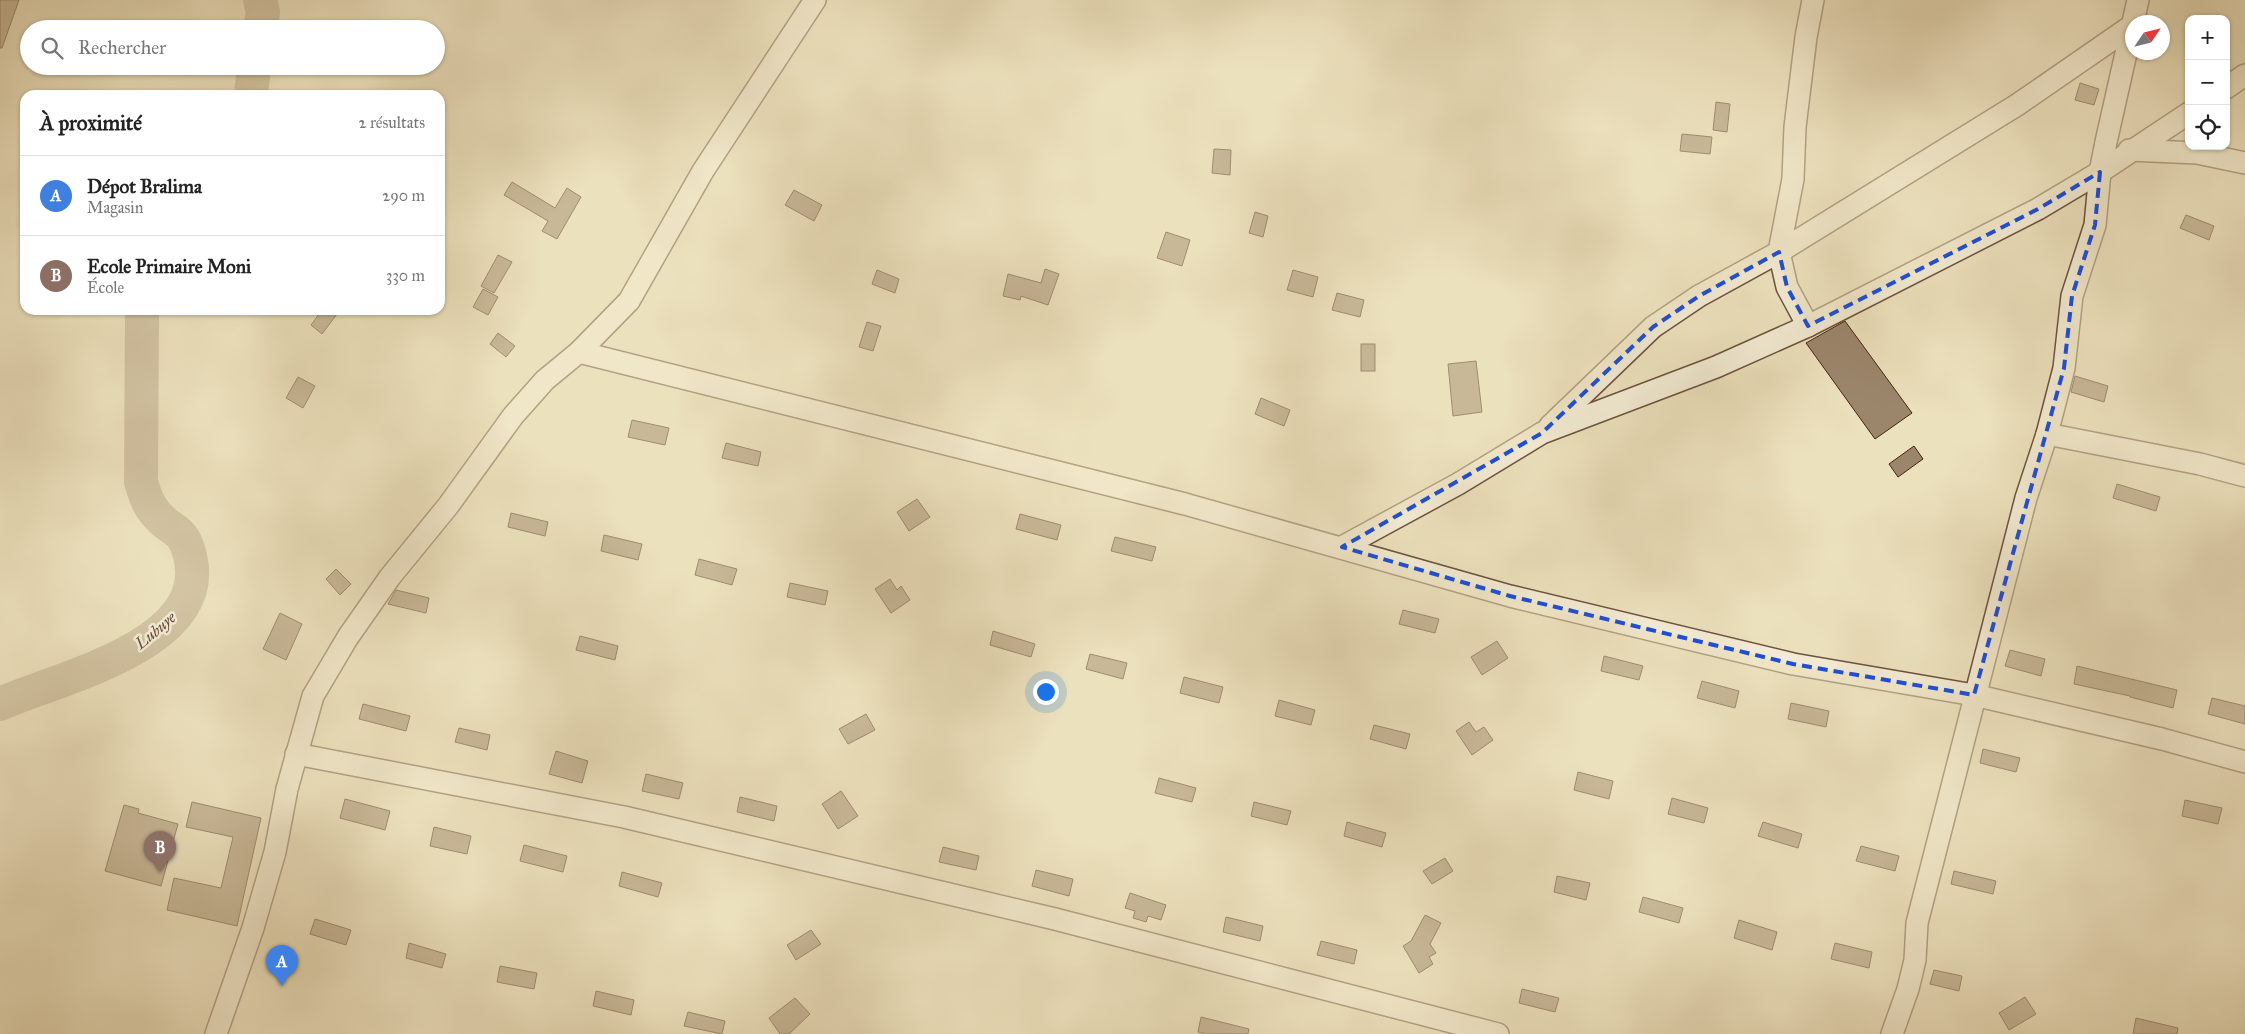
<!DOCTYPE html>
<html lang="fr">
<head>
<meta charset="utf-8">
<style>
	:root { --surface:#fff; --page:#f2f2f2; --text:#222; --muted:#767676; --line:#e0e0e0; --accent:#8f2418 }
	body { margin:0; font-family:"IM FELL Great Primer",serif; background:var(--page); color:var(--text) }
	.controls { position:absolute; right:15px; top:15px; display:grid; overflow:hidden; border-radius:10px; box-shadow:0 1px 4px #0004 }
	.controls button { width:45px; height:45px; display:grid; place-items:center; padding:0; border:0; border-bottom:1px solid var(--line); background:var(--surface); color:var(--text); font:25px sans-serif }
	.compass { position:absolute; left:2125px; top:15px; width:45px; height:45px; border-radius:50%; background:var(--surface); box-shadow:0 1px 4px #0004; rotate:55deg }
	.you { position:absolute; left:1045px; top:691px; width:18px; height:18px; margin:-12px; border:4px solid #fff; border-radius:50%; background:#1a73e8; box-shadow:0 0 0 8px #1a73e833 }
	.badge { display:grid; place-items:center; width:32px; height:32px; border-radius:50%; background:var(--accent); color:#fff; font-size:16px; font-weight:700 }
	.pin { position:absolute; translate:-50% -41px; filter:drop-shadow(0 1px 2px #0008) }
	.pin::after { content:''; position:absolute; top:26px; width:18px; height:15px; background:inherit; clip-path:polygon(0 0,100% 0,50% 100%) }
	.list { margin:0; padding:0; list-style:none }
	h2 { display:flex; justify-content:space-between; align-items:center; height:65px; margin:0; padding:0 20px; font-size:21px }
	h2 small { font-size:16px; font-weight:400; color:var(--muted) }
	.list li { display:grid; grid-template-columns:32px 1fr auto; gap:15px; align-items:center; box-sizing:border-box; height:80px; padding:0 20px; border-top:1px solid var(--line) }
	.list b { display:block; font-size:19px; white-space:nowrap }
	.list p { margin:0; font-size:16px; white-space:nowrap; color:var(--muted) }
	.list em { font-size:16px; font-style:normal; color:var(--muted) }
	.icon { flex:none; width:28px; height:28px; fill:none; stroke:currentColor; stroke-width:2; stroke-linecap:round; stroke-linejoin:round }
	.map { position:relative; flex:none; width:2245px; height:1034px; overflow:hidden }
	.search { position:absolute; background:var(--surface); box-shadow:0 1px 4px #0004; left:20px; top:20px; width:425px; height:55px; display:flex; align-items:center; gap:12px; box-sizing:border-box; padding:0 18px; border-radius:28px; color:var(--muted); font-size:19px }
	.panel { position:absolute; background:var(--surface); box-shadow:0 1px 4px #0004; left:20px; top:90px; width:425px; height:225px; border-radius:15px }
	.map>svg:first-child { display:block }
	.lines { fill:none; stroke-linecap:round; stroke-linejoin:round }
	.river { stroke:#b3a084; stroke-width:34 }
	.building { fill:#9b866c; stroke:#442314 }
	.street-casing { stroke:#6e523e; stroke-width:24 }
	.street { stroke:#f3ecd4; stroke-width:21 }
	.marked { fill:none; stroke:#1d4ed8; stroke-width:4; stroke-dasharray:10 6; stroke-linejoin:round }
	.labels { text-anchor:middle; stroke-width:5; stroke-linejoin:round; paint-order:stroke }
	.water-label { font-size:16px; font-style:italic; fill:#654836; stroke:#f3ecd4 }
</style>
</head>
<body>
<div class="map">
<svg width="2245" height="1034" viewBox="0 0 2245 1034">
	<rect width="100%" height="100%" fill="#ece1bd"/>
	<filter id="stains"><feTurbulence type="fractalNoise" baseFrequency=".004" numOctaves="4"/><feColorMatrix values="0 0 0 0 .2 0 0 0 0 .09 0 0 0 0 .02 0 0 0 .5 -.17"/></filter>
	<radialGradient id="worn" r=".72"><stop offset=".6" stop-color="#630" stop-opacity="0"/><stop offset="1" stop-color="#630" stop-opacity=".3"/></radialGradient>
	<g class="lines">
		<g class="river">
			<path d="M260,0L263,12L260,29"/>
			<path d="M251,95L254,66"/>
			<path d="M0,704C58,678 212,645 190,556C183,527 173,533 158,516C148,506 145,495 141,482L142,310"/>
		</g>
	</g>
	<g class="building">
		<path d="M0,0H19L2,48H0Z"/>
		<path d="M2080,83L2099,89L2094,105L2075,100Z"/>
		<path d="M1716,102L1730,104L1727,132L1713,130Z"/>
		<path d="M1682,134L1712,137L1710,154L1680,151Z"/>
		<path d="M1214,149L1231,150L1230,175L1212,173Z"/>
		<path d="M512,182L555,208L567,188L581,197L557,239L542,231L548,221L504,195Z"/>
		<path d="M794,190L822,205L814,221L785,205Z"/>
		<path d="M1255,212L1268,216L1263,237L1249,233Z"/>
		<path d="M2186,215L2214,226L2209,240L2180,228Z"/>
		<path d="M1166,232L1190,240L1182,266L1157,258Z"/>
		<path d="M498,255L512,262L494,293L481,286Z"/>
		<path d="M1045,269L1059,274L1048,305L1021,296L1020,300L1003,296L1008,274L1041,283Z"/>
		<path d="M877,270L899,279L895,293L872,284Z"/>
		<path d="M1293,270L1318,277L1313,297L1287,290Z"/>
		<path d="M483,289L498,297L488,315L473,307Z"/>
		<path d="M1337,293L1364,300L1360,317L1332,310Z"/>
		<path d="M322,310H340L322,334L311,325Z"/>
		<path d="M1845,321L1912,413L1875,439L1806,343Z"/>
		<path d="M867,322L881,326L873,351L859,347Z"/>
		<path d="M498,333L515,346L506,357L490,344Z"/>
		<rect x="1361" y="344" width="14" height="27"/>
		<path d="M1476,361L1482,412L1453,416L1448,364Z"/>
		<path d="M2075,376L2108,386L2104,402L2071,392Z"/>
		<path d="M298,377L315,386L303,408L286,398Z"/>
		<path d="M1261,398L1290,410L1284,426L1255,414Z"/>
		<path d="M632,420L669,428L665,445L628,437Z"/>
		<path d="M726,443L761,452L758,466L722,458Z"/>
		<path d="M1914,446L1923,459L1898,477L1889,464Z"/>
		<path d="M2117,484L2160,497L2156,511L2113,498Z"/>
		<path d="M917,499L930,517L909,531L897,512Z"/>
		<path d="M511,513L548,522L545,536L508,527Z"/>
		<path d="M1020,514L1061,525L1057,540L1016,529Z"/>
		<path d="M604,535L642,544L638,560L601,551Z"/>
		<path d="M1115,537L1156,547L1152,561L1111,551Z"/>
		<path d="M699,559L737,569L732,585L695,575Z"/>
		<path d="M336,569L351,584L340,595L326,579Z"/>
		<path d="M890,579L897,590L901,586L910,600L891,613L875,589Z"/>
		<path d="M790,583L828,591L825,605L787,597Z"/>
		<path d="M396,590L429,598L426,613L388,604Z"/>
		<path d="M1403,610L1439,619L1435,633L1399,624Z"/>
		<path d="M280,613L302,624L286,660L263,649Z"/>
		<path d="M993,631L1035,644L1031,657L990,645Z"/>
		<path d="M580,636L618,646L615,660L576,650Z"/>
		<path d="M1497,641L1508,658L1482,675L1471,657Z"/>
		<path d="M2010,650L2045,659L2041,676L2005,666Z"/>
		<path d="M1090,654L1127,663L1123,679L1086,669Z"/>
		<path d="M1604,656L1643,666L1639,680L1601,671Z"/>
		<path d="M2077,666L2177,690L2173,708L2130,697V696L2074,684Z"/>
		<path d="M1184,677L1223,687L1219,703L1180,693Z"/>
		<path d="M1702,681L1739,691L1735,708L1697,698Z"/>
		<path d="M2212,698L2245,706V724L2208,714Z"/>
		<path d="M1279,700L1315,710L1311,725L1275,716Z"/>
		<path d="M1791,703L1829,711L1826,727L1788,719Z"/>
		<path d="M363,704L410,716L406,731L359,719Z"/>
		<path d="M866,714L875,730L848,744L839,729Z"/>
		<path d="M1469,722L1476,732L1484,727L1493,740L1472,755L1456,731Z"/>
		<path d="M1374,725L1410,734L1406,749L1370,739Z"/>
		<path d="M459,728L490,735L487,750L455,742Z"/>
		<path d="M1983,749L2020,758L2016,772L1980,763Z"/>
		<path d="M556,751L588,761L582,783L549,774Z"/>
		<path d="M1578,772L1613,781L1609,799L1574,790Z"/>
		<path d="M646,774L683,783L679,799L642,791Z"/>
		<path d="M1159,778L1196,788L1192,802L1155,793Z"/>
		<path d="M841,791L858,816L838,829L822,804Z"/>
		<path d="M740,797L777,806L774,821L737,812Z"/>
		<path d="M1672,798L1708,808L1704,823L1668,814Z"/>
		<path d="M345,799L390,811L385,830L340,818Z"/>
		<path d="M2185,800L2222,808L2218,824L2182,816Z"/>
		<path d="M192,802L261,818L237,926L167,910L174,878L221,888L233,837L186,827Z"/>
		<path d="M1254,802L1291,811L1287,825L1251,816Z"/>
		<path d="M124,805L139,809L138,813L178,824L161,886L105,871Z"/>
		<path d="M1347,822L1386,833L1382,847L1344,836Z"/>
		<path d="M1763,822L1802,834L1798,848L1758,836Z"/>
		<path d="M434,827L471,836L467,854L430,846Z"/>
		<path d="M524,845L567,856L563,872L520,861Z"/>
		<path d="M1861,846L1899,856L1895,871L1856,861Z"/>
		<path d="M943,847L979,856L976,870L939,862Z"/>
		<path d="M1445,858L1453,871L1432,884L1423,871Z"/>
		<path d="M1036,870L1073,879L1069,896L1032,886Z"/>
		<path d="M1954,871L1996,881L1993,894L1951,884Z"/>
		<path d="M622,872L662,883L658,897L619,886Z"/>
		<path d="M1557,876L1590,883L1586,900L1554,892Z"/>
		<path d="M1130,893L1166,905L1161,920L1148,916L1146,922L1133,918L1135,911L1125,908Z"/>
		<path d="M1643,897L1683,908L1679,923L1639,912Z"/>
		<path d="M1425,915L1441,923L1430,944L1436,953L1429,957L1433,964L1419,973L1403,946L1411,941Z"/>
		<path d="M1226,917L1263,926L1260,941L1223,932Z"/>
		<path d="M315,919L351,930L346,945L310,934Z"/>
		<path d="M1739,920L1777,932L1772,950L1734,938Z"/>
		<path d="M811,930L821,944L796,960L787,945Z"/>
		<path d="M1321,941L1357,950L1354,964L1317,955Z"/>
		<path d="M409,943L446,954L442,968L406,958Z"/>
		<path d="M1835,943L1872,952L1869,968L1831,959Z"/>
		<path d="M500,966L537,973L534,989L497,982Z"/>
		<path d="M1934,970L1962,976L1959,991L1930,984Z"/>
		<path d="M1522,989L1559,998L1555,1012L1519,1003Z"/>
		<path d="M596,991L634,1000L631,1015L593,1006Z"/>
		<path d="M2025,997L2036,1014L2009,1030L1999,1013Z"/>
		<path d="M795,998L810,1014L789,1034H780L769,1018Z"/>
		<path d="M688,1012L725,1021L722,1034L684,1026Z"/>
		<path d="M1201,1017L1249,1029L1248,1034H1206L1198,1032Z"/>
		<path d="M2136,1018L2178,1028L2177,1034H2133Z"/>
	</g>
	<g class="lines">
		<defs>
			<g id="street">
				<path d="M2226,88L2245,75"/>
				<path d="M2129,150L2197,153L2245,163"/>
				<path d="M1808,326L1787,287L1779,252L1793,179L1795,127L1806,37L1813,0"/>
				<path d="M579,352L1185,504L1510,596L1793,664L1974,695L2162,739L2245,762"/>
				<path d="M1550,426L1653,327L1699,296L1779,252L2017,105L2130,27"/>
				<path d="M2047,434L2200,464L2245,476"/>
				<path d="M1342,547L1458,484L1542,433L1716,367L1808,326L2038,209L2100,172L2189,113"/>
				<path d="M296,754L624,817L1055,919L1498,1034"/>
				<path d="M216,1034L253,928L275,852L287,789L313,696L348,637L390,577L448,506L513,416L545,380L579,352L629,301L703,171L815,0"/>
				<path d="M1892,1034L1908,989L1915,960L1917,923L2026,498L2047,434L2064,368L2072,296L2095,225L2100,172L2106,142L2138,0"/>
			</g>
		</defs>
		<use href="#street" class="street-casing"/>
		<use href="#street" class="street"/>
	</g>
	<path d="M0 0H2245V1034H0ZM2100,172L2095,225L2072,296L2064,368L1974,695L1793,664L1510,596L1342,547L1542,433L1653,327L1699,296L1779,252L1787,287L1808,326L2038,209Z" fill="#ece1bd" fill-opacity=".55" fill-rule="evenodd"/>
	<path class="marked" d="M2100,172L2095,225L2072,296L2064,368L1974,695L1793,664L1510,596L1342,547L1542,433L1653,327L1699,296L1779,252L1787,287L1808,326L2038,209Z"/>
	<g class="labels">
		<g class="water-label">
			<text transform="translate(155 630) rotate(-40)" y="6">Lubuye</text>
		</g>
	</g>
	<rect width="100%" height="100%" filter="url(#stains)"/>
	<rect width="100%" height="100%" fill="url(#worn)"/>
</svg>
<div class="controls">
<button>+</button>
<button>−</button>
<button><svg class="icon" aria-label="locate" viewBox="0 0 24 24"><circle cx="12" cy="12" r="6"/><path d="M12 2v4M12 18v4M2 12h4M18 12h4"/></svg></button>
</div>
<svg class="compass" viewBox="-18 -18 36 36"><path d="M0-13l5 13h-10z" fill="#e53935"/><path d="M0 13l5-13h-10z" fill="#767676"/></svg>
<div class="you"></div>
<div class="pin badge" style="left:282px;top:986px;background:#3f7fe0">A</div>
<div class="pin badge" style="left:160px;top:872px;background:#8d6e63">B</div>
<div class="search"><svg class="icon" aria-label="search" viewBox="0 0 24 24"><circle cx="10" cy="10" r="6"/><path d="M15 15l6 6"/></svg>Rechercher</div>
<section class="panel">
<h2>À proximité<small>2 résultats</small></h2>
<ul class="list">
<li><span class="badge" style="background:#3f7fe0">A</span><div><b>Dépot Bralima</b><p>Magasin</p></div><em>290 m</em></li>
<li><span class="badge" style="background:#8d6e63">B</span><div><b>Ecole Primaire Moni</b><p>École</p></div><em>330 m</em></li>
</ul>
</section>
</div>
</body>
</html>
